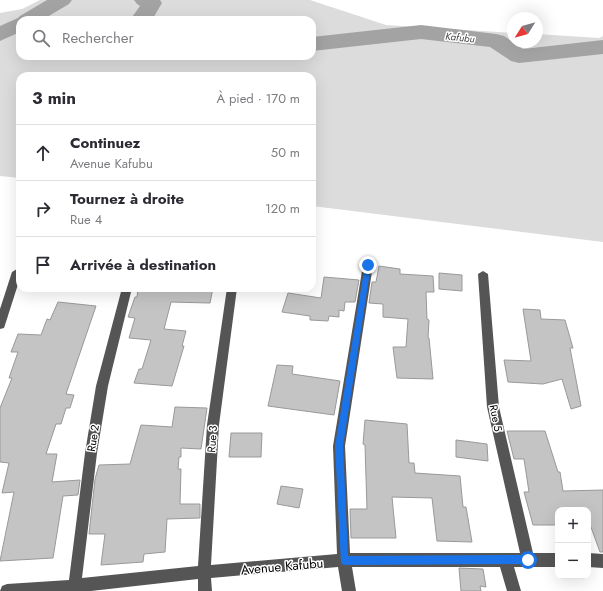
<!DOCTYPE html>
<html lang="fr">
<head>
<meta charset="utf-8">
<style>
	:root { --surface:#fff; --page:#f7f7f7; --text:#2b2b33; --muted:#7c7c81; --line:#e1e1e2 }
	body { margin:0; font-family:Jost,sans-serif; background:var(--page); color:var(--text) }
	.controls { position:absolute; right:12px; bottom:12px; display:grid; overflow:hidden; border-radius:8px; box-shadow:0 4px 16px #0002 }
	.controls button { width:36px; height:36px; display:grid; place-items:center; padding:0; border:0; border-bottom:1px solid var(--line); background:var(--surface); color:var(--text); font:20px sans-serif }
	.compass { position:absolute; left:507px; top:12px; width:36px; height:36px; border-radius:50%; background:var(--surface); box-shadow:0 4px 16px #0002; rotate:233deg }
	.stop { position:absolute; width:12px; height:12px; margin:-9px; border:3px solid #1a73e8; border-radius:50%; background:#fff }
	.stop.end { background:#1a73e8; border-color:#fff; box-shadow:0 1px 4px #0008 }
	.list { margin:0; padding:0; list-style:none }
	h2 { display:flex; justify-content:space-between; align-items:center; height:52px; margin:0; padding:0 16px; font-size:17px }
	h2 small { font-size:13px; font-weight:400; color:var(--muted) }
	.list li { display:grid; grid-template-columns:26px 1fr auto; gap:12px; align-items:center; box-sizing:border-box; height:56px; padding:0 16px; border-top:1px solid var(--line) }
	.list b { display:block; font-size:15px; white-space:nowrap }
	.list p { margin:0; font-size:13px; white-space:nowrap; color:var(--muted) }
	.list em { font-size:13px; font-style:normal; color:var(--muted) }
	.icon { flex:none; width:22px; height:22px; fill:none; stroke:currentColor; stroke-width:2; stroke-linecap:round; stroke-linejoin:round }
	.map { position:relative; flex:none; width:603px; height:591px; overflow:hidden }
	.search { position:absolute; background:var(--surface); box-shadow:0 4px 16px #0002; left:16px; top:16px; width:300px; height:44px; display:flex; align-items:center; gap:10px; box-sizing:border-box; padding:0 14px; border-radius:12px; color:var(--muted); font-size:15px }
	.panel { position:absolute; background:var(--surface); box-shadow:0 4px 16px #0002; left:16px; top:72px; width:300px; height:220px; border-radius:12px }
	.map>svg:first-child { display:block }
	.green { fill:#dcdcdc; fill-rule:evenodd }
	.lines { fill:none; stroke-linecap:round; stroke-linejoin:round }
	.river { fill:#a3a3a3; fill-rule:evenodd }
	.building { fill:#c4c4c4; stroke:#999 }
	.minor { fill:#555; fill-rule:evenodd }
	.route { fill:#1a73e8 }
	.labels { text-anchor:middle; stroke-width:3; stroke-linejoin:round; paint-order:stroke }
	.far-water-label { font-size:10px; font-style:italic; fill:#444; stroke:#fff }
	.street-label { font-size:11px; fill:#000; stroke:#fff }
	.near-street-label { font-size:13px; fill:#000; stroke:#fff }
</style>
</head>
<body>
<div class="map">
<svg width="603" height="591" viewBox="0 0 603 591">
	<rect width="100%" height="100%" fill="#fff"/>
	<path class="green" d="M40,0H310L386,25L513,33V42H537V34L599,38L603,36V242L312,206V76H20V178L0,176V13L22,9ZM20,20H312V56H20Z"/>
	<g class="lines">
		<g class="river">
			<path d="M47,0H72L69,4L42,20H20V32L0,41V26L18,18L20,16Z"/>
			<path d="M134,0H160L162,3L152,20H130L140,6L137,4Z"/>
			<path d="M421,25L496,34L504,36L523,49L603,40V54L519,63L511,61L490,47L421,39L312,51V37Z"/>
		</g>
	</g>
	<g class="building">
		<path d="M379,266L400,269V274L433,276L434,292H426L427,319L429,320L428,338H429L433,379L397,378L393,347H406L408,319L383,317V304L369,303L372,282H376Z"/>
		<path d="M439,273L462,275V291L439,289Z"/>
		<path d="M324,277L359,280L355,302H345L344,311L339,310V317L329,316L328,321L310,320V316L282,312L288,293L321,298Z"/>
		<path d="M138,288H213L210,303L171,302L164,329L186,331L182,346H184L172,386L134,383L139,369H142L151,340L129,338L135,318L128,317L135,297H137Z"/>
		<path d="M58,302L96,306L66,394L74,395L70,408H66L61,424H56L46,454H57L52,482L80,480L78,495L63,496L53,558L0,561L14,492L2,493L9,463L0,462V408L12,378H9L18,352H11L18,334L41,335L47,319L50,320Z"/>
		<path d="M523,309L540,310L541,319L565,320L573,348H570L581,406L571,409L562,379L543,384L508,382L504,360L531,361Z"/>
		<path d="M277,365L293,366L292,374L340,381L334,415L268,406Z"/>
		<path d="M175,407L207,408L201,449L181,448V457H179L178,469H181L180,504H200V518L167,519L165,552L144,554L143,562L101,565L105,534H89L95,479L99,465L130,464L141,425L172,427Z"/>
		<path d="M365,420L407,424L409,463H414L415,473L460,476L463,507H466L472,542L437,541L432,498L392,497L396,538H351L350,509H367L365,445L363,444Z"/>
		<path d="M507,431H545L558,472H560L563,491L603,490V552H600L588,519V510H558V525H533L524,492H529L524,459H514Z"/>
		<path d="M231,433H262L261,457H229Z"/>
		<path d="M456,440L487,444L488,461L456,457Z"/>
		<path d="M281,486L303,489L299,508L277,504Z"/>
		<path d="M459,568L483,569L486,587L480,586L481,591H461Z"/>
	</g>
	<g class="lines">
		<g class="minor">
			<path d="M368,262L373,265L345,446L350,553H520L487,407L478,274L483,271L488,274L499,407L533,553H558V567H514L521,591H507L500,567H352L356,591H342L338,567L211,578L212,591H198V579L91,591H0L2,586L7,584L69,580L85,453L96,386L122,288H132L108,386L97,453L82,578L198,566L207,425L227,288H237L219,425L211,565L337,554L333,446L363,265Z"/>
			<path d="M17,269H20V278L5,325L4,328L0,329V309L12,272Z"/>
			<path d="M588,553L603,554V568L588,567Z"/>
		</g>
	</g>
	<path class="route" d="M368,263L371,265L343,446L348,556L528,555L531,557L533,560L531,563L528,564L344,565L341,563L335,446L365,265Z"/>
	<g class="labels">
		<g class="far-water-label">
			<text transform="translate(460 37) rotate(6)" y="4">Kafubu</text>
		</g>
		<g class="street-label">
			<text transform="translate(496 418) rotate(79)" y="4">Rue 5</text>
			<text transform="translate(93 438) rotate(-81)" y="4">Rue 2</text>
			<text transform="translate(212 439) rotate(-86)" y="4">Rue 3</text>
		</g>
		<g class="near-street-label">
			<text transform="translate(282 566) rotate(-5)" y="5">Avenue Kafubu</text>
		</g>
	</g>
</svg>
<div class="controls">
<button>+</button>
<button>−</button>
</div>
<svg class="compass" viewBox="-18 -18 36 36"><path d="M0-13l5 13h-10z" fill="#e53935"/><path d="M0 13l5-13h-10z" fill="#7c7c81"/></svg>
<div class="stop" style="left:528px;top:560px"></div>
<div class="stop end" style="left:368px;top:265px"></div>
<div class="search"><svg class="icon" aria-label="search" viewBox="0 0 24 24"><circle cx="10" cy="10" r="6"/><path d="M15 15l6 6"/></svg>Rechercher</div>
<section class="panel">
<h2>3 min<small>À pied · 170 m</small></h2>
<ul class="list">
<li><svg class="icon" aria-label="ahead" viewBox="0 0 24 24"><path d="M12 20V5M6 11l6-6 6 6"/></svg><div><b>Continuez</b><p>Avenue Kafubu</p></div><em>50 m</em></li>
<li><svg class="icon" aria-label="right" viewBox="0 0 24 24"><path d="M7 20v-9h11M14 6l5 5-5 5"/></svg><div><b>Tournez à droite</b><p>Rue 4</p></div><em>120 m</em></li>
<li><svg class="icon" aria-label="arrive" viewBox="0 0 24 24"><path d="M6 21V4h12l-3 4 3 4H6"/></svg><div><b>Arrivée à destination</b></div></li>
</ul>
</section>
</div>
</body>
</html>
